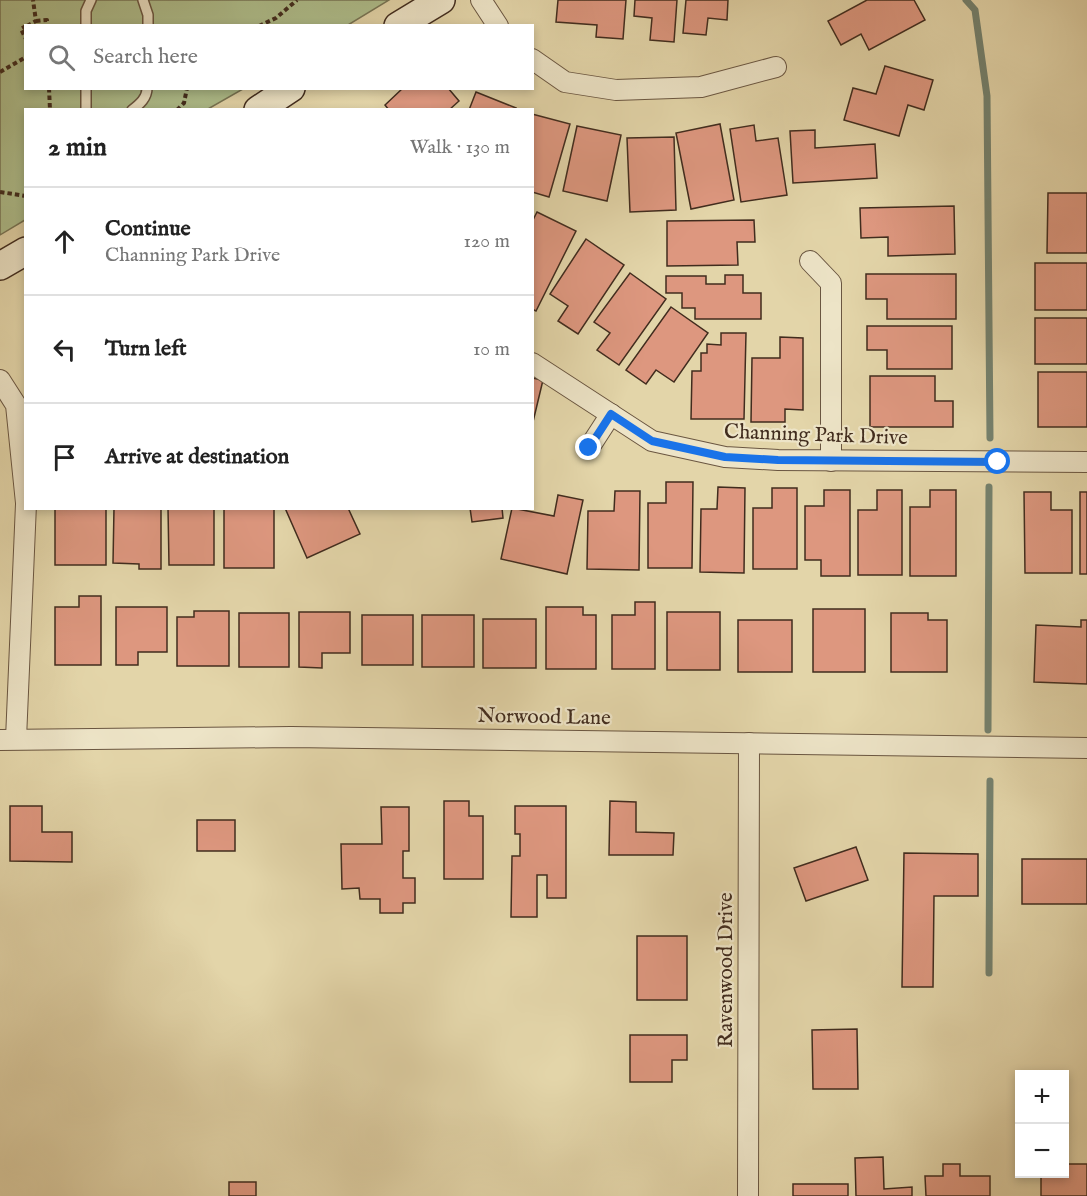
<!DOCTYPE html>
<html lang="en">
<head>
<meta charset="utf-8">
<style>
	:root { --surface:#fff; --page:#f6f6f6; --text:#222; --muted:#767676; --line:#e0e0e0 }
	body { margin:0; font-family:"IM FELL English",serif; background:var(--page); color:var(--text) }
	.controls { position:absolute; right:18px; bottom:18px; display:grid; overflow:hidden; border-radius:0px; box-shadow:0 3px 9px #0003 }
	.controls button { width:54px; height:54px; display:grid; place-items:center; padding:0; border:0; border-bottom:2px solid var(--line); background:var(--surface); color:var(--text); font:30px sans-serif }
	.stop { position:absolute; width:18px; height:18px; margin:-14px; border:4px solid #1a73e8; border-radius:50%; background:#fff }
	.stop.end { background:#1a73e8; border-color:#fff; box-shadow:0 2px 6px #0008 }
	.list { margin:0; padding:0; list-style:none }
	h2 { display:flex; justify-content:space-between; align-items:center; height:78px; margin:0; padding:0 24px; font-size:26px }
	h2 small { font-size:20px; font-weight:400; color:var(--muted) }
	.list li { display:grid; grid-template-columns:39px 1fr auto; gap:18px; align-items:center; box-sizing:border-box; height:108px; padding:0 24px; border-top:2px solid var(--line) }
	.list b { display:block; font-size:22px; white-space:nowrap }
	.list p { margin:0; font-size:20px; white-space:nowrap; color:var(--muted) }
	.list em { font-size:20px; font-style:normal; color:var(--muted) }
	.icon { flex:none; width:33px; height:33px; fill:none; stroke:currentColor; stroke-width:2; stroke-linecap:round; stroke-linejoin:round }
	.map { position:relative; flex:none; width:1087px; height:1196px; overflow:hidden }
	.search { position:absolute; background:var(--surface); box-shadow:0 3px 9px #0003; left:24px; top:24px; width:510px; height:66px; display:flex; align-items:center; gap:15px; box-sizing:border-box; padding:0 21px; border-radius:0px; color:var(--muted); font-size:22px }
	.panel { position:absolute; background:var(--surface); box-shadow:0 3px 9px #0003; left:24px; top:108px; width:510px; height:402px; border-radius:0px }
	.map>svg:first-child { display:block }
	.green { fill:#aebe8c; stroke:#787555; stroke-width:1.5 }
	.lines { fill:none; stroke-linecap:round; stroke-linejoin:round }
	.stream { stroke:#74816e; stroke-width:7 }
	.building { fill:#dd977f; stroke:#412c1e; stroke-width:1.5 }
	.service-casing { stroke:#6a5641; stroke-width:12 }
	.minor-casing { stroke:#6a5641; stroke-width:22 }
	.secondary-casing { stroke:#412c1e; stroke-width:30 }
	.path { stroke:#412c1e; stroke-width:4; stroke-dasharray:4.5 3; stroke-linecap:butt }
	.service { stroke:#ede4c7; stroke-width:9 }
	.minor { stroke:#ede4c7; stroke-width:20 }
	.secondary { stroke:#ede4c7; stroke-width:27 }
	.route { stroke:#1a73e8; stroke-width:8 }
	.labels { text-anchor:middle; stroke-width:4.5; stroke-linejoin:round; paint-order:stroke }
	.street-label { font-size:21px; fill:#412c1e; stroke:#ede4c7 }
</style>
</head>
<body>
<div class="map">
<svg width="1087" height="1196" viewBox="0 0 1087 1196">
	<rect width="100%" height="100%" fill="#e3d5a9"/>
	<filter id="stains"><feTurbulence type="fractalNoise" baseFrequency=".00333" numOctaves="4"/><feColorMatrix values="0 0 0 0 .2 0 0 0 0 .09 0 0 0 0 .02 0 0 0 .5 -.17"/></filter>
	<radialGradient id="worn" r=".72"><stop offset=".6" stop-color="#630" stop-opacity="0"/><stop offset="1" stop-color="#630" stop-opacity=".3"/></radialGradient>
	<path class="green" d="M0,0H389L348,25L26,26V88L243,89L208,109L26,110L25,220L0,235Z"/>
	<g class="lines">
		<g class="stream">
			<path d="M966,0L975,10L987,96L990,438"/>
			<path d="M988,730L989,487"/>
			<path d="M989,973L990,781"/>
		</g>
	</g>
	<g class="building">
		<path d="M558,0H626L623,39L596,37L597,25L556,22Z"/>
		<path d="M635,0H677L674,42L650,40L652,18L634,16Z"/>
		<path d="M686,0H728L727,20L708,18L706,35L683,33Z"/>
		<path d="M867,0H914L925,20L869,50L861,34L841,45L828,21Z"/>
		<path d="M885,66L933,80L924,110L908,105L899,136L844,120L853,88L876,94Z"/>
		<path d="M403,88H448L459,101L449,110H389L385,105Z"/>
		<path d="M476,92L516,108L515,110H469Z"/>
		<path d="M532,114L570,124L549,197L532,192Z"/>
		<path d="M720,124L734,200L691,209L676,133Z"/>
		<path d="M754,125L756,141L778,138L787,195L741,202L730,129Z"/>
		<path d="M577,126L621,135L607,201L563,191Z"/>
		<path d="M815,130V148L875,144L877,178L793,183L790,131Z"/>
		<path d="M674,137L676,210L630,212L627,138Z"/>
		<path d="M1048,193H1087V253H1047Z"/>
		<path d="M954,206L955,254L888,256V237L861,238L860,208Z"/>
		<path d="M537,212L576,231L536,311L532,309V222Z"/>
		<path d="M754,220L755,242H737L738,265L667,266V221Z"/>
		<path d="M586,239L624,265L578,334L558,321L568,306L550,294Z"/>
		<rect x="1035" y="263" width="52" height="47"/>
		<path d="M630,273L666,299L619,365L597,350L610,333L594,322Z"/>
		<path d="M866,274H956V319H887V299H866Z"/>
		<path d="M725,275H743V293H761V319H695V308H682V293H666V276H706V284H725Z"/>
		<path d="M671,307L708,333L674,382L656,370L646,384L626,370Z"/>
		<rect x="1035" y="318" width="52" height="46"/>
		<path d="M867,326H952V369H887V350H867Z"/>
		<path d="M721,333H746L744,419H691L692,371H701V353H707V344L721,345Z"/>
		<path d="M780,337L803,338V410L785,409V422H751L752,358H780Z"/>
		<rect x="1038" y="372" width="49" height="55"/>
		<path d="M870,376H935V401H953V427H870Z"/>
		<path d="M532,378L543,380L532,426Z"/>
		<path d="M666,482H693L692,568H648V503H666Z"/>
		<path d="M718,487L745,488L744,573L700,572L701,509H717Z"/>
		<path d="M772,488H797V569H753V508H772Z"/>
		<path d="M824,490H850V576H821V560H805V506H824Z"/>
		<path d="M877,490H902V575H858V510H877Z"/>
		<path d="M930,490H956V576H910V507H930Z"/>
		<path d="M615,491H640L639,570L587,569L588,511H614Z"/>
		<path d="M1024,492H1051V510H1072V573H1025Z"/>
		<rect x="1080" y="492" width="7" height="82"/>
		<path d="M558,495L583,500L567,574L501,559L512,508L554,516Z"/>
		<rect x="55" y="508" width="51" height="57"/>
		<path d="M114,508L161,509V569H139V564L113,563Z"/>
		<path d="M168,508H214V565H169Z"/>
		<rect x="224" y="508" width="50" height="60"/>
		<path d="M285,508H348L360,534L307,558Z"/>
		<path d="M470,508H502L503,518L472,522Z"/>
		<path d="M79,596H101V665H55V607H79Z"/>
		<path d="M635,602H655V669H612V615H635Z"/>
		<path d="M116,607H167V652H138V665H116Z"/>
		<path d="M546,607H583V615H596V669H546Z"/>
		<rect x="813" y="609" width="52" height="63"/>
		<path d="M194,611H229V666H177V617H194Z"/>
		<path d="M299,612H350V653H322V668L299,667Z"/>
		<rect x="667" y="612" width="53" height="58"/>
		<rect x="239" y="613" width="50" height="54"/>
		<path d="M891,613H928V620H947V672H891Z"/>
		<rect x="362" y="615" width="51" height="50"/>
		<rect x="422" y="615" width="52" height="52"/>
		<rect x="483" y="619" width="53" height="49"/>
		<rect x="738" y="620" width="54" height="52"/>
		<path d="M1081,620H1087V684L1034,682L1036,625L1081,627Z"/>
		<path d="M444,801H469V816H483V879H444Z"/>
		<path d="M610,801L636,802V832L674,833L673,855H609Z"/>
		<path d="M10,806H42V832H72V862L10,861Z"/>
		<path d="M515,806H566V898H547V875H537V917H511L512,856H520V834H515Z"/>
		<path d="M381,807H409V851H403V878H415V903H403V913H380V899H360L359,888L342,889L341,844H382Z"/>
		<rect x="197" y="820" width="38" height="31"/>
		<path d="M856,847L868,880L806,901L794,868Z"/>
		<path d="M904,853L978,854V896H934L933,987H902Z"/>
		<rect x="1022" y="859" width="65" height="45"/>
		<rect x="637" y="936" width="50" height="64"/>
		<path d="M857,1029L858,1089H813L812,1030Z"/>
		<path d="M630,1035H687V1060H672V1082H630Z"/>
		<path d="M883,1157L884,1189L912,1187V1196H856L855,1158Z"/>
		<path d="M943,1164H960V1176H990V1196H926L925,1176H943Z"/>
		<path d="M1064,1164H1087V1196H1041V1174H1064Z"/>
		<rect x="229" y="1182" width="27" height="14"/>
		<rect x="793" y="1184" width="55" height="12"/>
	</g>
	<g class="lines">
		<defs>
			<g id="service">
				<path d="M143,0L148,15V26"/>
				<path d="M86,26V11L91,0"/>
				<path d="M86,88V110"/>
				<path d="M132,110C140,104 147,98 147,88"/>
			</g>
			<g id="minor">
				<path d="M481,0L498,26"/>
				<path d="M532,59L565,82L616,90L701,87L776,67"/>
				<path d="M810,261L831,283V461"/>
				<path d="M532,363L652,441L725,457L778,460L1087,462"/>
				<path d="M0,380L16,405L26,503"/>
				<path d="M589,448L611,414"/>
				<path d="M16,739L26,504"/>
				<path d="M0,740L291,737L1087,748"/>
				<path d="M748,1196L749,743"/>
			</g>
			<g id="secondary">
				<path d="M398,26L441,0"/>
				<path d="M258,110L291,88"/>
				<path d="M0,266L26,251"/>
			</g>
		</defs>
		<use href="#service" class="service-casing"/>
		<use href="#minor" class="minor-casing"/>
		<use href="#secondary" class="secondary-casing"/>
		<g class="path">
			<path d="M36,21L47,20V26"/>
			<path d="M26,26L21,29L26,39"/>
			<path d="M27,26L36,21L33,0"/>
			<path d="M259,26L276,18L297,0"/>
			<path d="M0,72L26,57"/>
			<path d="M49,88L50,110"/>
			<path d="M177,110L184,103L187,88"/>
			<path d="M26,123V152"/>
			<path d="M0,192L26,196"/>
		</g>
		<use href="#service" class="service"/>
		<use href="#minor" class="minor"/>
		<use href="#secondary" class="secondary"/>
	</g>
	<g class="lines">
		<path class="route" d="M589,448L611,414L652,441L725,457L778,460L998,462"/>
	</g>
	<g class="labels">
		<g class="street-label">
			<text transform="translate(816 434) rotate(2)" y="7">Channing Park Drive</text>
			<text transform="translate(544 716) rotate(1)" y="7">Norwood Lane</text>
			<text transform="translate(725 970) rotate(-90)" y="7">Ravenwood Drive</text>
		</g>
	</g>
	<rect width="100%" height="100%" filter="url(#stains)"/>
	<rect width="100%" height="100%" fill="url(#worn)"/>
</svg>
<div class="controls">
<button>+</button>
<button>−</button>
</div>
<div class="stop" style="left:998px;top:462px"></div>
<div class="stop end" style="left:589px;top:448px"></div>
<div class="search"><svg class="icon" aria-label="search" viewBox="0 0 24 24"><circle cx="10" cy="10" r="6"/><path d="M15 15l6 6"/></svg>Search here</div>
<section class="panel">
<h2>2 min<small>Walk · 130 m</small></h2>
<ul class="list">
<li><svg class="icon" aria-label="ahead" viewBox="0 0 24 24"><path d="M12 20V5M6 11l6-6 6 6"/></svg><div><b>Continue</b><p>Channing Park Drive</p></div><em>120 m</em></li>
<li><svg class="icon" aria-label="left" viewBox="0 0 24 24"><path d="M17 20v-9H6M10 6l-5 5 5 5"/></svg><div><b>Turn left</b></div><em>10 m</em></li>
<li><svg class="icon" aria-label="arrive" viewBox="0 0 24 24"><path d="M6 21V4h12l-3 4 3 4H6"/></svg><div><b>Arrive at destination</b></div></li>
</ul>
</section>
</div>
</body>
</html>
